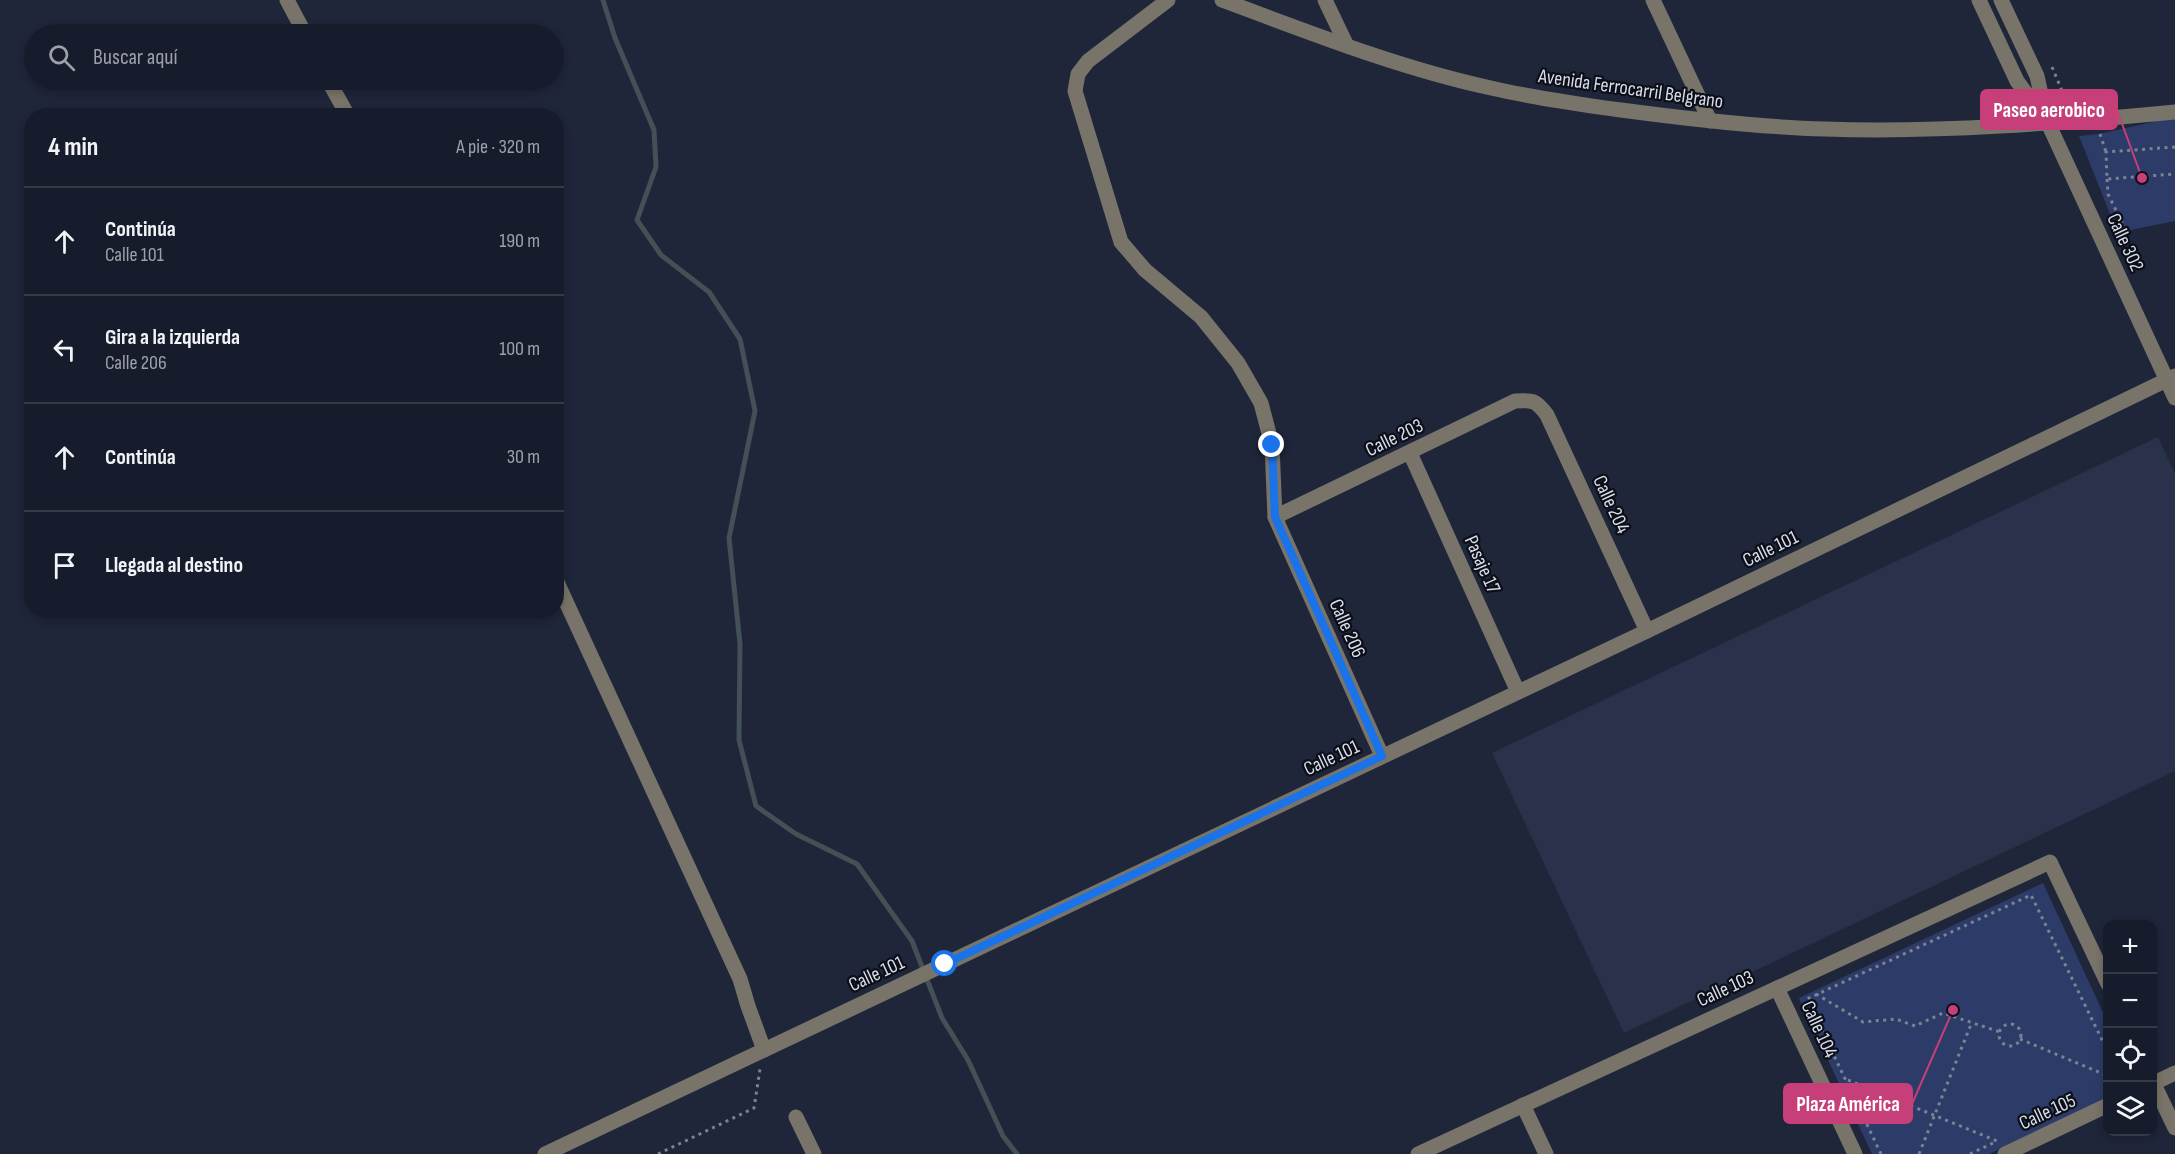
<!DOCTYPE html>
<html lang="es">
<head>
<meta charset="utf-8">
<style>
	:root { --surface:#171c2c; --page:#202534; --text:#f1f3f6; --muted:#9ea1a9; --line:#363a48 }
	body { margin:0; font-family:"Sofia Sans Condensed",sans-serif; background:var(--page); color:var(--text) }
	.controls { position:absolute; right:18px; bottom:18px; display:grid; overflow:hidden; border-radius:12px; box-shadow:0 3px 9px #0003 }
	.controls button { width:54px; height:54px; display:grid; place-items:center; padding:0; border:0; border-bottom:2px solid var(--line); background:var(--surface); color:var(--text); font:30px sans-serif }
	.stop { position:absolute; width:18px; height:18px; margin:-14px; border:4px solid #1a73e8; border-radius:50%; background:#fff }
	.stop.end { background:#1a73e8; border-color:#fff; box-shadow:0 2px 6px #0008 }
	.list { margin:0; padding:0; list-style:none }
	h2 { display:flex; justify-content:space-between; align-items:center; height:78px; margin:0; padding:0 24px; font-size:26px }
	h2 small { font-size:20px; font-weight:400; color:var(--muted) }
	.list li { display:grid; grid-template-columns:39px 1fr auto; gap:18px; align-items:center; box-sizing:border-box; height:108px; padding:0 24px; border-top:2px solid var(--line) }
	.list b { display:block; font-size:22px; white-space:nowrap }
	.list p { margin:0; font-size:20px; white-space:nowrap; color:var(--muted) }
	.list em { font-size:20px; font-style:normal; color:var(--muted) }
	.icon { flex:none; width:33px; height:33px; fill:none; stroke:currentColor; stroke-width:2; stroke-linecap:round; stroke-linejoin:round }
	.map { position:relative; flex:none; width:2175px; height:1154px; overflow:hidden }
	.search { position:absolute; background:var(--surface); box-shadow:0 3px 9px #0003; left:24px; top:24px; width:540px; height:66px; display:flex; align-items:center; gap:15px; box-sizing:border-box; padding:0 21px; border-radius:33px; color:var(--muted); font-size:22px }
	.panel { position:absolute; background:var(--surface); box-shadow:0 3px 9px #0003; left:24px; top:108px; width:540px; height:510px; border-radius:24px }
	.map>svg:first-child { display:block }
	.built { fill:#29324a }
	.green { fill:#2d3b69 }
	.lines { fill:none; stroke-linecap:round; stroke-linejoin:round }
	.stream { stroke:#435055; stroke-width:5 }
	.path { stroke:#7c8292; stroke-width:3; stroke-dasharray:3 4.5; stroke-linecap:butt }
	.minor { stroke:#797469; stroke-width:15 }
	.route { stroke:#1a73e8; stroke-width:8 }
	.labels { text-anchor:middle; stroke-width:4.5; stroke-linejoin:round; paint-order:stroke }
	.street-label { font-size:20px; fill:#d8ddea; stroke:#0c0f18 }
	.leader { fill:none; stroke:#c63f78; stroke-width:2 }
	.callout-dot { fill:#c63f78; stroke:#0c0f18; stroke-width:2 }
	.callout { fill:#c63f78; stroke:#c63f78; stroke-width:2 }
	.callout-label { font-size:21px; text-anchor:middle; font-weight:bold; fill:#fff }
</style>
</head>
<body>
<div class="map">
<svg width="2175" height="1154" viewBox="0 0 2175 1154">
	<rect width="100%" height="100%" fill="#1f263a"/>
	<path class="built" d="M2158,437L2175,474V771L1624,1033L1492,753Z"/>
	<g class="green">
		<path d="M2175,117V221L2126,231L2114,224L2079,136L2099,134Z"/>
		<path d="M2043,883L2107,1021V1098L1989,1154H1872L1799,998Z"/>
	</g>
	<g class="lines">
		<path class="stream" d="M603,0L615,38L654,130L656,167L637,220L661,255L709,292L740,339L755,411L729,538L740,644L739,740L756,806L796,834L857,864L912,941L942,1018L968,1060L1003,1136L1017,1154"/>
		<g class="path">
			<path d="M2052,67L2068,105"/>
			<path d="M2100,134L2106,152"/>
			<path d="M2175,147L2106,152L2107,179L2175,174"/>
			<path d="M2107,179L2108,194L2126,231"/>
			<path d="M1816,994L1863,1022L1896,1019L1915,1026L1943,1013L2000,1032"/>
			<circle cx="2010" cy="1035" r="11"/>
			<path d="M2020,1039L2108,1076"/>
			<path d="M1848,1080L1997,1141"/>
			<path d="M658,1154L754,1108L760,1069"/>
			<path d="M1881,1154L1807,999L2031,895L2108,1052"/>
			<path d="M1919,1154L1972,1022"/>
			<path d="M1970,1154L1993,1143"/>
		</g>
		<g class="minor">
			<path d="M287,0L305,34"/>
			<path d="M1168,0L1088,61L1078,74L1075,91L1121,242L1145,270L1201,317L1238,363L1261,403L1272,445L1275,517L1382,756"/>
			<path d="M1222,0C1311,33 1399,68 1491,88C1534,98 1577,104 1621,110C1688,119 1756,127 1825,129C1941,133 2059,123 2175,112"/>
			<path d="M1325,0L1347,46"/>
			<path d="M1653,0L1710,121"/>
			<path d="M1979,0L2017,81L2048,123L2175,398"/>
			<path d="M2001,0L2037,76L2046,117"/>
			<path d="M328,80L348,116"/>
			<path d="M1410,453L1518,692"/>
			<path d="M1275,517L1515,401C1533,400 1536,400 1547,415L1647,631"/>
			<path d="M556,580L740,979L748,1006L764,1050"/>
			<path d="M1777,988L1855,1154"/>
			<path d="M2152,1080L2175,1128"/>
			<path d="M2152,1084L2175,1073"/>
			<path d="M1523,1105L1546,1154"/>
			<path d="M796,1117L814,1154"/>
			<path d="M545,1154L1647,631L2175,376"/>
			<path d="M1418,1154L2050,862L2108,984"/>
			<path d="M2005,1154L2108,1105"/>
		</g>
	</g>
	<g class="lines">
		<path class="route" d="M945,964L1382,756L1275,517L1272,445"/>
	</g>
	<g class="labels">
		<g class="street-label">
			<text transform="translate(1631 88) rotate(8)" y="7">Avenida Ferrocarril Belgrano</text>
			<text transform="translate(2126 242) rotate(65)" y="7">Calle 302</text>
			<text transform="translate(1394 437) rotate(-26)" y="7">Calle 203</text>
			<text transform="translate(1612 504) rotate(65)" y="7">Calle 204</text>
			<text transform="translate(1770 548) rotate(-26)" y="7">Calle 101</text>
			<text transform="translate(1483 564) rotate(66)" y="7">Pasaje 17</text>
			<text transform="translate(1348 628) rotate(66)" y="7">Calle 206</text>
			<text transform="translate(1331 757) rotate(-25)" y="7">Calle 101</text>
			<text transform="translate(876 973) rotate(-25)" y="7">Calle 101</text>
			<text transform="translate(1725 988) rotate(-25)" y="7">Calle 103</text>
			<text transform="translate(1820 1029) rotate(65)" y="7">Calle 104</text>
			<text transform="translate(2047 1111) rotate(-25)" y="7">Calle 105</text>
		</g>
	</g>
	<path class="leader" d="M2142 178L2117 110M1953 1010L1912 1104"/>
	<g class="callout-dot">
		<circle cx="2142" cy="178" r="6"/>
		<circle cx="1953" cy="1010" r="6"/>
	</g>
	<g class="callout">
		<rect x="1981" y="90" width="136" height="39" rx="6"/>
		<rect x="1784" y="1084" width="128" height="39" rx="6"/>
	</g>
	<g class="callout-label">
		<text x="2049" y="117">Paseo aerobico</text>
		<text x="1848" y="1111">Plaza América</text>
	</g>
</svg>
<div class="controls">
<button>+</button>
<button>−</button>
<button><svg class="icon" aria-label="locate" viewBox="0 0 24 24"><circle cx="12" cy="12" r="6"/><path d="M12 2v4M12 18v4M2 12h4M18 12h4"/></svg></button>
<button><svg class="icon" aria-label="layers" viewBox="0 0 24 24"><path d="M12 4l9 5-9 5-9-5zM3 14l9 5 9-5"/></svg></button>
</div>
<div class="stop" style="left:945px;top:964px"></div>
<div class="stop end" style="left:1272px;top:445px"></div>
<div class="search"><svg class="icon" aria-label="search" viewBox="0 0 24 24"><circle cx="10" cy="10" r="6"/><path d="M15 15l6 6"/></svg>Buscar aquí</div>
<section class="panel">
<h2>4 min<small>A pie · 320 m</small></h2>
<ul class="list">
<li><svg class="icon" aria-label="ahead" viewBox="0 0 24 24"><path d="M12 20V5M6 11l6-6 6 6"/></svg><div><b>Continúa</b><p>Calle 101</p></div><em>190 m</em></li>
<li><svg class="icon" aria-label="left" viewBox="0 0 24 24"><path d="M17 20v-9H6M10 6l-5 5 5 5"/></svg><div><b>Gira a la izquierda</b><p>Calle 206</p></div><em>100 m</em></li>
<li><svg class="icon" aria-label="ahead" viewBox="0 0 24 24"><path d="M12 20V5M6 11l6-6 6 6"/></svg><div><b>Continúa</b></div><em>30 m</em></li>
<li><svg class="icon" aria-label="arrive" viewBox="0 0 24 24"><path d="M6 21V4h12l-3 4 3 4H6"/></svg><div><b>Llegada al destino</b></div></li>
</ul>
</section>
</div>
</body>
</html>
